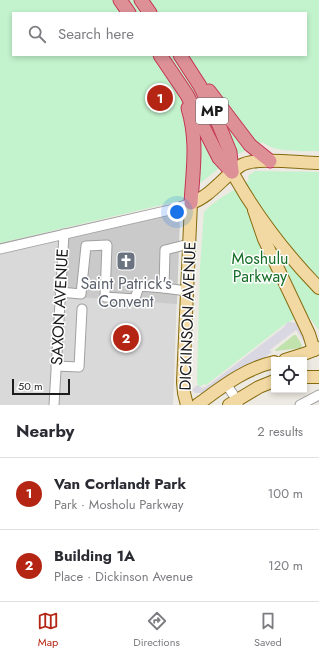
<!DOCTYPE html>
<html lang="en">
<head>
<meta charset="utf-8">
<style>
	:root { --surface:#fff; --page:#f7f7f7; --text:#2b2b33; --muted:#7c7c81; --line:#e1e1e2; --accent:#b42514 }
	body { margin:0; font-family:Jost,sans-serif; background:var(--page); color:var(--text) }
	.controls { position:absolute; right:12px; bottom:12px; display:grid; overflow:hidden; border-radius:0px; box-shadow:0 2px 6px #0003 }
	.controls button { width:36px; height:36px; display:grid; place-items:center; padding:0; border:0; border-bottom:1px solid var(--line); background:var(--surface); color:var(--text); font:20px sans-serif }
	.scale { position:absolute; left:12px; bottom:10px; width:58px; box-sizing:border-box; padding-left:4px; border:2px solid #1c1c1c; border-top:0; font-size:11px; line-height:14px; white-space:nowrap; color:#1c1c1c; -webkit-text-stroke:3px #fff; paint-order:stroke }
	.you { position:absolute; left:177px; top:212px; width:14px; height:14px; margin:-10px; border:3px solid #fff; border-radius:50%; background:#1a73e8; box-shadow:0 0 0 6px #1a73e833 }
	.badge { display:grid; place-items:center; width:26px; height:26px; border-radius:50%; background:var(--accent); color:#fff; font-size:13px; font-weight:700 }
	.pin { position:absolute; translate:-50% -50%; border:2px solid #fff; box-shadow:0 1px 4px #0006 }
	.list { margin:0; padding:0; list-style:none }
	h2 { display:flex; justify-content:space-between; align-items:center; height:52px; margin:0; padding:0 16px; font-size:17px }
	h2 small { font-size:13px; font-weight:400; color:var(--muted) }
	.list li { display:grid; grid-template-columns:26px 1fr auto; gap:12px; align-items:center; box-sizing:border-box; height:72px; padding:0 16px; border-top:1px solid var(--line) }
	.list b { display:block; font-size:15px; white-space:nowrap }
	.list p { margin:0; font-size:13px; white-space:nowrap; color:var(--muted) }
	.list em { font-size:13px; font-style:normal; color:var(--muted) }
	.icon { flex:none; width:22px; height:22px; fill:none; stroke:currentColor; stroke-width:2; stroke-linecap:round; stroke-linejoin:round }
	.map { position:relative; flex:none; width:319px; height:405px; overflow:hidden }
	.search { position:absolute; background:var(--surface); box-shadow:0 2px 6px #0003; left:12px; right:12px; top:12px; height:44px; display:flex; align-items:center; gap:10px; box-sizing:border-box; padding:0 14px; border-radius:0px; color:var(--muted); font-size:15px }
	.sheet { height:196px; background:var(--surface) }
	nav { display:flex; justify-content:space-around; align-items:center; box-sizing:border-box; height:56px; border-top:1px solid var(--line); background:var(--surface); font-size:11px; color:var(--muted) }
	nav a { display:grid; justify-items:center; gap:2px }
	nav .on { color:var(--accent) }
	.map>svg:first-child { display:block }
	.residential { fill:#dad9d9 }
	.religious { fill:#cacaca }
	.grass { fill:#c1e2ad }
	.park { fill:#c2f3cc; fill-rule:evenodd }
	.plaza { fill:#d8d7e2 }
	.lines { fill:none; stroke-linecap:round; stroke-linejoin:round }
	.minor-casing { stroke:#a0a0a0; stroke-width:11 }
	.major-casing { stroke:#856b0e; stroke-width:14 }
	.highway-casing { stroke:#c53556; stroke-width:15 }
	.minor { stroke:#fff; stroke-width:9 }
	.major { stroke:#f2d8a2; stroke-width:12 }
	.highway { stroke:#dd9197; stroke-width:13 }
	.labels { text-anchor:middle; stroke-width:3; stroke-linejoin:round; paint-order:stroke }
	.shield { fill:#fff; stroke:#606060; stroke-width:1 }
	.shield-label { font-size:15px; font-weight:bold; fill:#1c1c1c }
	.park-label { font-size:16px; fill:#166e27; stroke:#fff }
	.worship-label { font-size:16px; fill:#5b616d; stroke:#fff }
	.street-label { font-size:16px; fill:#1c1c1c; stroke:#fff }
</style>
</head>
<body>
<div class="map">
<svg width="319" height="405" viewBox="0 0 319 405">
	<rect width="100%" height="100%" fill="#eceae2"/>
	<path class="residential" d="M180,213L173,405H0V251Z"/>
	<path class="religious" d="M180,213L177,304L63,296L69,237Z"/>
	<path class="grass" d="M294,335H296L302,345L301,348L276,351L275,350Z"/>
	<g class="park">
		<path d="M0,0H319V151C304,151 274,153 263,142L236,155L199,184L187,199L0,243ZM13,13H306V55H13Z"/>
		<path d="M255,171L319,172V330L306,313L285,324L206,385L204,384L199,387L197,382L200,267L204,212C217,198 234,191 249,180L248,176Z"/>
	</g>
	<path class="plaza" d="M288,322L301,323L307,347L297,331L296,330L271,349L270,351L272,352L261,360L240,369L206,393H195L192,390L197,385L202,388L206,387L283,328Z"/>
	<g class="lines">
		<defs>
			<g id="minor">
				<path d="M0,249L174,209L191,203"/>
				<path d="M187,291L164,288L165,250L189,244"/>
				<path d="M60,292L81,294L86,246L107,245L105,297L135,299L139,286L164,288"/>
				<path d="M56,366L79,367L82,309"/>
				<path d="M226,384L237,400L238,405"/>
				<path d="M54,405L64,234"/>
				<path d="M300,405L319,395"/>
			</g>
			<g id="major">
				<path d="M232,172C256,215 285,253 319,288"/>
				<path d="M254,210L264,239L309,334L314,350"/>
				<path d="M285,360L304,354L319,348"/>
				<path d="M304,377H319"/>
				<path d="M187,405L184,393L183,382L191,203C210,197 223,177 240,166C255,156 300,163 319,163"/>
				<path d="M197,405C222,387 244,369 274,362"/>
				<path d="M229,405L259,387L274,381"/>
			</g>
			<g id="highway">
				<path d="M120,0L129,13"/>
				<path d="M141,0L150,13"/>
				<path d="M160,55L187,95L219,158L232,172"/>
				<path d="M180,55L200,86L219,125L230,152L232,172"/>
				<path d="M209,91L250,145L270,161"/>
				<path d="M188,108C198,141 193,169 191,203"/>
			</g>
		</defs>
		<use href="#minor" class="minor-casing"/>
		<use href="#major" class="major-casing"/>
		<use href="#highway" class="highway-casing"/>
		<use href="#minor" class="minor"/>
		<use href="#major" class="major"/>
		<use href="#highway" class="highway"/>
	</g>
	<defs>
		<symbol id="church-square" viewBox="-11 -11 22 22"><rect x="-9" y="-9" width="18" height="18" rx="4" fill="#6b7280" stroke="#fff"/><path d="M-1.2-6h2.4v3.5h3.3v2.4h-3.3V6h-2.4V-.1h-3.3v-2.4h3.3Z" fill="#fff"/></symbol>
	</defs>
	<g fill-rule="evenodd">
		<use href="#church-square" x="115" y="250" width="22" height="22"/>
	</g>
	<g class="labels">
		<rect class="shield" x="196" y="98" width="32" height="26" rx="3"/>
		<g class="shield-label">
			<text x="212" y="116">MP</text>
		</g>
		<g class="park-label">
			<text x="260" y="264">Moshulu<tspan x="260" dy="18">Parkway</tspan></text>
		</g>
		<g class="worship-label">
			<text x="126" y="289">Saint Patrick's<tspan x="126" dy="18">Convent</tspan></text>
		</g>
		<g class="street-label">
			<text transform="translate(59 307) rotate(-87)" y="6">SAXON AVENUE</text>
			<text transform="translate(187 316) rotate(-88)" y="6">DICKINSON AVENUE</text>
		</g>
	</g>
</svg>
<div class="controls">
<button><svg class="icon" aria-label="locate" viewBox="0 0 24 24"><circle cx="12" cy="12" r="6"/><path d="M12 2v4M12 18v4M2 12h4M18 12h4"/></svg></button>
</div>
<div class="scale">50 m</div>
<div class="you"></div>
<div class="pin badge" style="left:160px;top:98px">1</div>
<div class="pin badge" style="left:126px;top:338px">2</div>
<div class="search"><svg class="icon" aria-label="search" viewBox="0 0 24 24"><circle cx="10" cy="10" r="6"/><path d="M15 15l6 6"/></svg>Search here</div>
</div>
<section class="sheet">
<h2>Nearby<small>2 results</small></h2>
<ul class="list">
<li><span class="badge">1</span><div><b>Van Cortlandt Park</b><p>Park · Mosholu Parkway</p></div><em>100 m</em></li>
<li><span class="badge">2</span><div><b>Building 1A</b><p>Place · Dickinson Avenue</p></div><em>120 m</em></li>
</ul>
</section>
<nav>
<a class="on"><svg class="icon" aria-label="map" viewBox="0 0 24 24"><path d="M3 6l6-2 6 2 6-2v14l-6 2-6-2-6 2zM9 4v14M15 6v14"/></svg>Map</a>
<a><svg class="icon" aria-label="directions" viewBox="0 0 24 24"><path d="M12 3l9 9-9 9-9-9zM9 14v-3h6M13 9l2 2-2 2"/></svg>Directions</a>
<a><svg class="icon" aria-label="saved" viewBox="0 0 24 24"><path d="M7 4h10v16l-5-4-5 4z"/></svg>Saved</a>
</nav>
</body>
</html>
